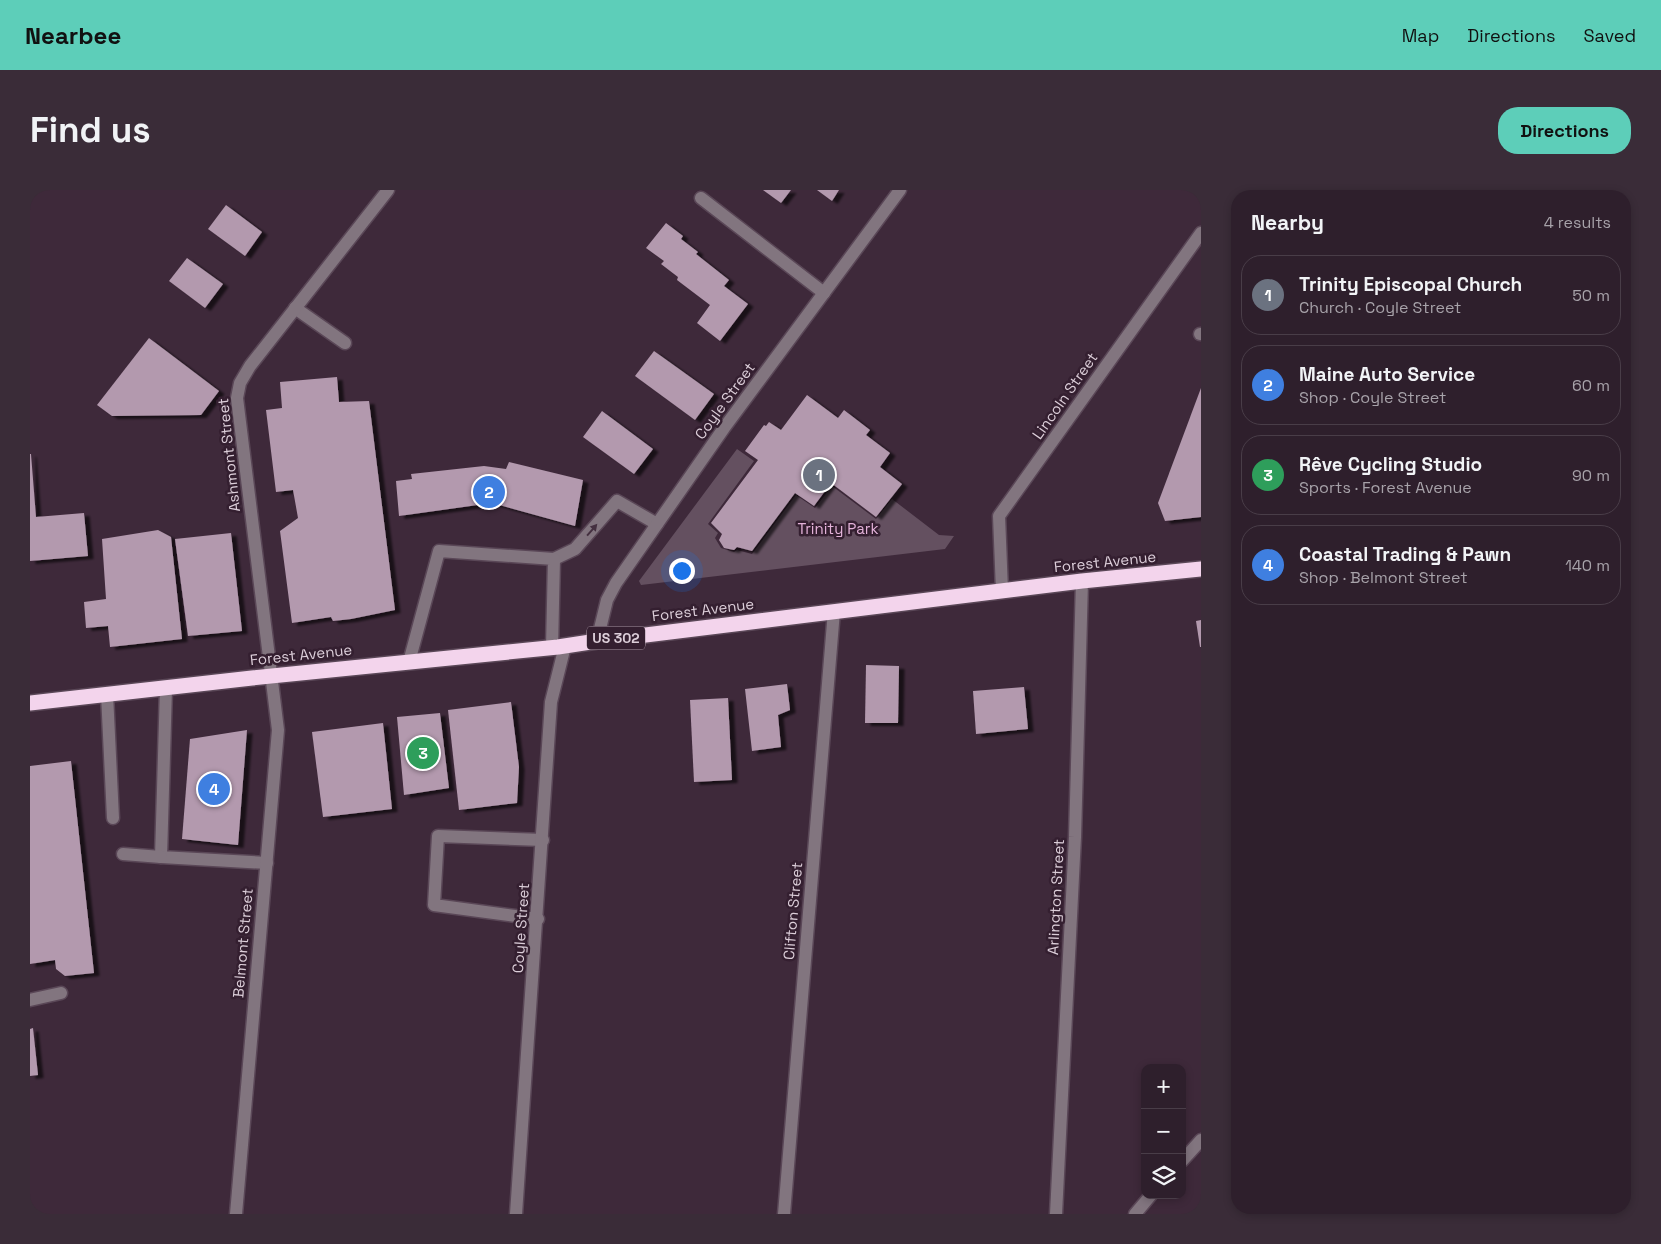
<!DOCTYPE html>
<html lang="en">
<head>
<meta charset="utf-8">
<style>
	:root { --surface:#2e1f2c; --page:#3a2c38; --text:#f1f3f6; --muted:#a7a2a9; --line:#493d48; --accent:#5dceb9 }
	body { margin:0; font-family:"Space Grotesk",sans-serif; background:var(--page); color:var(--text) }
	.controls { position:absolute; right:15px; bottom:15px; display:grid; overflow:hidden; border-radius:10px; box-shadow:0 2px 8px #0003 }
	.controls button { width:45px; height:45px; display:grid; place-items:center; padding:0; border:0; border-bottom:1px solid var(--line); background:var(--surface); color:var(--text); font:25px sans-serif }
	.you { position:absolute; left:651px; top:380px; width:18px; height:18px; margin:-12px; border:4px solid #fff; border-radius:50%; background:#1a73e8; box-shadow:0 0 0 8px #1a73e833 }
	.badge { display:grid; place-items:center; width:32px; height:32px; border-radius:50%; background:var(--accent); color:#fff; font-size:16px; font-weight:700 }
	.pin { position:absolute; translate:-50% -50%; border:2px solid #fff; box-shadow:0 1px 5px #0006 }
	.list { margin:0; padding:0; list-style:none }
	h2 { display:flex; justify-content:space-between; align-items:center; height:65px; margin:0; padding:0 20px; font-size:21px }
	h2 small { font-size:16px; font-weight:400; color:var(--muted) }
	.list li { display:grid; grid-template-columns:32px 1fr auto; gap:15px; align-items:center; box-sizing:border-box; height:80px; margin:0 10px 10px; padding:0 10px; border:1px solid var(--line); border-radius:20px }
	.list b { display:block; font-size:19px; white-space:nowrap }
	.list p { margin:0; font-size:16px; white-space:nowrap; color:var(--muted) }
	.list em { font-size:16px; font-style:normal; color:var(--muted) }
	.icon { flex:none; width:28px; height:28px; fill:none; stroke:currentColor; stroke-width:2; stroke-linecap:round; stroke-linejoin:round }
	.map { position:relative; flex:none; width:1171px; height:1024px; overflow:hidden; border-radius:20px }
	header { display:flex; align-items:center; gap:30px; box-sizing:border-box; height:70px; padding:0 25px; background:var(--accent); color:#111 }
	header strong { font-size:24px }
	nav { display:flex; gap:28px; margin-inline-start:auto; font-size:18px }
	.intro { display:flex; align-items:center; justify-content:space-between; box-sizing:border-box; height:120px; padding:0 30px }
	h1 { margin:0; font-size:35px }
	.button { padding:12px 22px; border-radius:20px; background:var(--accent); color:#111; font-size:18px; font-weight:700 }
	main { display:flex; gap:30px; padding:0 30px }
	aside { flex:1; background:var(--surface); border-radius:20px; box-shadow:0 2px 8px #0003 }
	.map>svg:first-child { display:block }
	.green { fill:#645060 }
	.building { fill:#b399ae; filter:url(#shadow) }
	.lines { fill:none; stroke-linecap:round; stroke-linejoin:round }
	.minor-casing { stroke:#5a4757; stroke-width:15 }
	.highway-casing { stroke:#5a4757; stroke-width:18 }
	.minor { stroke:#82757f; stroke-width:12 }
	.highway { stroke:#f3d4ec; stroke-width:15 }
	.oneway { fill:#443040 }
	.labels { text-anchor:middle; stroke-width:5; stroke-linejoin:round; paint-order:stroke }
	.shield { fill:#341f30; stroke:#aa9aa6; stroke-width:1 }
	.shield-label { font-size:14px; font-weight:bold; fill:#dcced9 }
	.street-label { font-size:15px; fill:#dcced9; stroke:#341f30 }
	.park-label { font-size:15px; fill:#e3b2d9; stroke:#341f30 }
</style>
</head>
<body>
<header>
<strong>Nearbee</strong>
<nav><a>Map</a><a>Directions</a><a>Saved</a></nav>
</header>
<div class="intro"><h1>Find us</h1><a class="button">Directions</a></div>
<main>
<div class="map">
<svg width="1171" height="1024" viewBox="0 0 1171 1024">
	<defs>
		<filter id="shadow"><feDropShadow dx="5.5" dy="3" stdDeviation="1" flood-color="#0009"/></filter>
	</defs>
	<rect width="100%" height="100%" fill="#3e293a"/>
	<path class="green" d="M707,259L724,271L678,334L688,343L685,348L691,358L704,362L707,360L722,364L766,305L785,318L802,296L846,329L862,309L909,345L924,346L915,359L611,395L609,391Z"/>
	<g class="building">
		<path d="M733,0H761L751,13Z"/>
		<path d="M787,0H809L802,11Z"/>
		<path d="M196,15L232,42L215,66L178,39Z"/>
		<path d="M636,33L653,46L651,49L668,62L666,64L699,90L694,96L718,114L690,151L667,133L680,115L647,90L648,87L631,74L634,71L616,58Z"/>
		<path d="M157,68L193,94L175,118L139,91Z"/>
		<path d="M119,148L189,201L171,225L82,226L67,215Z"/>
		<path d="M624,161L684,204L665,230L605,186Z"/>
		<path d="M307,187L309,212L339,211L365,420L321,429L303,431L301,427L262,433L250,341L268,328L263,300L246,302L236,220L252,218L250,192Z"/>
		<path d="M1171,198V327L1135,331L1128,313Z"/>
		<path d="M777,205L808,228L814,220L840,240L836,245L860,263L850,277L872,294L846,327L801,293L784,316L765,303L722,361L707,357L704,360L694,358L689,350L692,344L681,333L728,270L715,261L734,235L736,236L739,232L751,240Z"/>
		<path d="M572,221L623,259L604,284L553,247Z"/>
		<path d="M0,264H1L6,327L54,323L58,366L0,371Z"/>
		<path d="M479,272L553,290L545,336L462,313L369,326L366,291L382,289L381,284L454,276L476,279Z"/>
		<path d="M128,340L141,347L152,449L80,457L78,436L56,438L54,412L76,409L72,349Z"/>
		<path d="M201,343L212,441L158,446L145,349Z"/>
		<path d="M1171,430V457H1170L1166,431Z"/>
		<path d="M836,475L869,476L868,533H835Z"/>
		<path d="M757,494L760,520L748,525L751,557L722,561L715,499Z"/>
		<path d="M994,497L998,539L946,544L943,501Z"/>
		<path d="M698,508L702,590L664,592L660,510Z"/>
		<path d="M481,512L489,577L487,613L429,620L418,520Z"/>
		<path d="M410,523L419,598L374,605L367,527Z"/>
		<path d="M353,533L362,619L293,627L282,542Z"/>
		<path d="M217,540L208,655L152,649L160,549Z"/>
		<path d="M41,571L64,783L35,786L26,779L25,770L0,774V576Z"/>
		<path d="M3,838L8,885L0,886V839Z"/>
	</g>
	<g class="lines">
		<defs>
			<g id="minor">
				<path d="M671,8L794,103"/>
				<path d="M265,118L315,153"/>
				<path d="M1170,144H1171"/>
				<path d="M524,369L545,359L587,311L627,334"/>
				<path d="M972,401L969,326L1171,43"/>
				<path d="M567,451L577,410L586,393L694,238L870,0"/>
				<path d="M379,472L409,361L524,369L522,458"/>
				<path d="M136,498L131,667L237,673"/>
				<path d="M77,504L83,628"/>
				<path d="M93,664L131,667"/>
				<path d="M508,729L404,715L408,646L513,650"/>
				<path d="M0,810L31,803"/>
				<path d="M1152,971L1171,950"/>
				<path d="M206,1024L248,540L207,208L210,193L220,176L358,0"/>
				<path d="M486,1024L521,512L535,456"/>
				<path d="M754,1024L804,421"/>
				<path d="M1026,1024L1045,647L1052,391"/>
				<path d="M1105,1024L1121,1005"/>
			</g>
			<path id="highway" d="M0,513L222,488L528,457L567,451L1052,391L1171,379"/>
		</defs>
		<use href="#minor" class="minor-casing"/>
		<use href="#highway" class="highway-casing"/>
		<use href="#minor" class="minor"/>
		<use href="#highway" class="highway"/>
	</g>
	<defs><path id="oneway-solid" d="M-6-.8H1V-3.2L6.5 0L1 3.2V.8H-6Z" transform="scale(1.25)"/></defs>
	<use class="oneway" href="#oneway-solid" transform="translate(562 340) rotate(-49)"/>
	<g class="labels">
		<rect class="shield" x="557" y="436.5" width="58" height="23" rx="4"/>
		<g class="shield-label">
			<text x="586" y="453">US 302</text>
		</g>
		<g class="street-label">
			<text transform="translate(1035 206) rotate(-55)" y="5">Lincoln Street</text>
			<text transform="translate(695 211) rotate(-54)" y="5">Coyle Street</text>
			<text transform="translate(199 265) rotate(-96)" y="5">Ashmont Street</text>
			<text transform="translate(1075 372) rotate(-6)" y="5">Forest Avenue</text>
			<text transform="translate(673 420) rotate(-7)" y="5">Forest Avenue</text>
			<text transform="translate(271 465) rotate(-6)" y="5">Forest Avenue</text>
			<text transform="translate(1026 707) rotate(-87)" y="5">Arlington Street</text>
			<text transform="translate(763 721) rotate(-85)" y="5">Clifton Street</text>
			<text transform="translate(491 738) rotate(-86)" y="5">Coyle Street</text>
			<text transform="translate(213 753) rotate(-85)" y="5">Belmont Street</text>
		</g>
		<g class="park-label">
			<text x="808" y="344">Trinity Park</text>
		</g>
	</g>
</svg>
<div class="controls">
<button>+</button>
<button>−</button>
<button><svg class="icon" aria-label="layers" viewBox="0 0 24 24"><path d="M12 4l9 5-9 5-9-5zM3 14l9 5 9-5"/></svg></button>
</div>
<div class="you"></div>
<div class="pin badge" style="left:789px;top:285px;background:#6b7280">1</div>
<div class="pin badge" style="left:459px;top:302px;background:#3f7fe0">2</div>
<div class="pin badge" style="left:393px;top:563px;background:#2e9e5b">3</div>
<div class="pin badge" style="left:184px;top:599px;background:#3f7fe0">4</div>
</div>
<aside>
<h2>Nearby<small>4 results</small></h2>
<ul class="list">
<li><span class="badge" style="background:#6b7280">1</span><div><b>Trinity Episcopal Church</b><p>Church · Coyle Street</p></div><em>50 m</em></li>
<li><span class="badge" style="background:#3f7fe0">2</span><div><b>Maine Auto Service</b><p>Shop · Coyle Street</p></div><em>60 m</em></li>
<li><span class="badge" style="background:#2e9e5b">3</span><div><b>Rêve Cycling Studio</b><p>Sports · Forest Avenue</p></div><em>90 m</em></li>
<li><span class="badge" style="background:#3f7fe0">4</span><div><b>Coastal Trading &amp; Pawn</b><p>Shop · Belmont Street</p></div><em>140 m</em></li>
</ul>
</aside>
</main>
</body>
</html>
